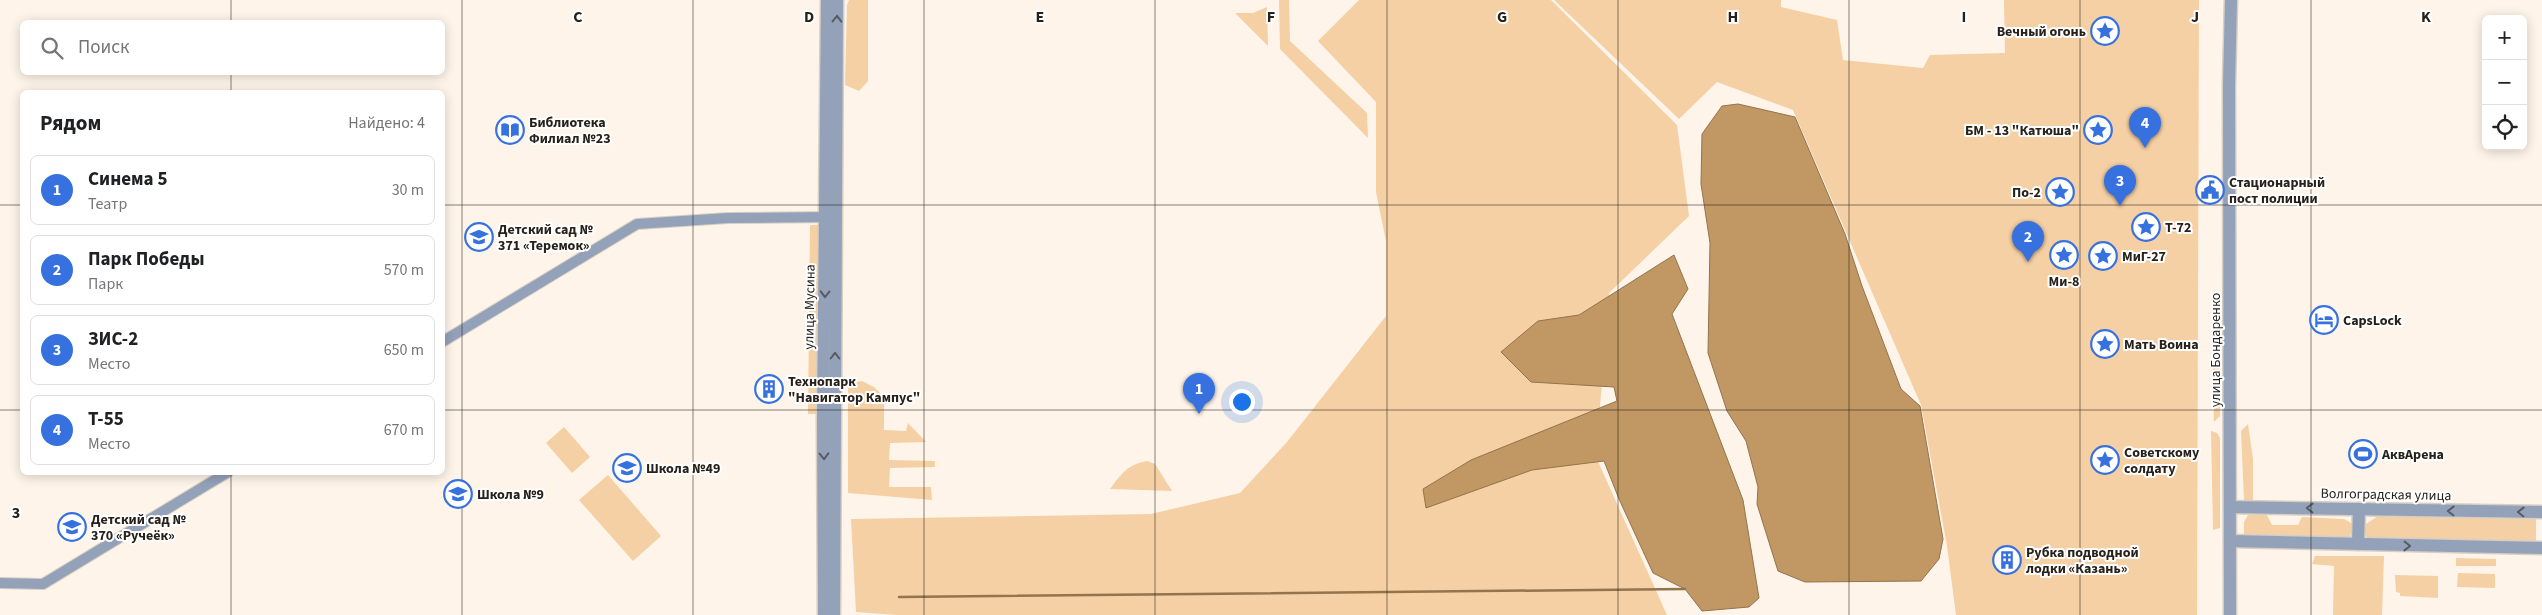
<!DOCTYPE html>
<html lang="ru">
<head>
<meta charset="utf-8">
<style>
	:root { --surface:#fff; --page:#f6f6f6; --text:#202124; --muted:#757577; --line:#e0e0e0; --accent:#3671df }
	body { margin:0; font-family:"Source Sans 3",sans-serif; background:var(--page); color:var(--text) }
	.controls { position:absolute; right:15px; top:15px; display:grid; overflow:hidden; border-radius:8px; box-shadow:0 2px 12px #0003 }
	.controls button { width:45px; height:45px; display:grid; place-items:center; padding:0; border:0; border-bottom:1px solid var(--line); background:var(--surface); color:var(--text); font:25px sans-serif }
	.you { position:absolute; left:1241px; top:401px; width:18px; height:18px; margin:-12px; border:4px solid #fff; border-radius:50%; background:#1a73e8; box-shadow:0 0 0 8px #1a73e833 }
	.badge { display:grid; place-items:center; width:32px; height:32px; border-radius:50%; background:var(--accent); color:#fff; font-size:16px; font-weight:700 }
	.pin { position:absolute; translate:-50% -41px; filter:drop-shadow(0 1px 2px #0008) }
	.pin::after { content:''; position:absolute; top:26px; width:18px; height:15px; background:inherit; clip-path:polygon(0 0,100% 0,50% 100%) }
	.list { margin:0; padding:0; list-style:none }
	h2 { display:flex; justify-content:space-between; align-items:center; height:65px; margin:0; padding:0 20px; font-size:21px }
	h2 small { font-size:16px; font-weight:400; color:var(--muted) }
	.list li { display:grid; grid-template-columns:32px 1fr auto; gap:15px; align-items:center; box-sizing:border-box; height:70px; margin:0 10px 10px; padding:0 10px; border:1px solid var(--line); border-radius:8px }
	.list b { display:block; font-size:19px; white-space:nowrap }
	.list p { margin:0; font-size:16px; white-space:nowrap; color:var(--muted) }
	.list em { font-size:16px; font-style:normal; color:var(--muted) }
	.icon { flex:none; width:28px; height:28px; fill:none; stroke:currentColor; stroke-width:2; stroke-linecap:round; stroke-linejoin:round }
	.map { position:relative; flex:none; width:2542px; height:615px; overflow:hidden }
	.search { position:absolute; background:var(--surface); box-shadow:0 2px 12px #0003; left:20px; top:20px; width:425px; height:55px; display:flex; align-items:center; gap:12px; box-sizing:border-box; padding:0 18px; border-radius:8px; color:var(--muted); font-size:19px }
	.panel { position:absolute; background:var(--surface); box-shadow:0 2px 12px #0003; left:20px; top:90px; width:425px; height:385px; border-radius:8px }
	.map>svg:first-child { display:block }
	.green { fill:#f5d0a4 }
	.water { fill:#c19763; stroke:#93744d }
	.lines { fill:none; stroke-linecap:round; stroke-linejoin:round }
	.stream { stroke:#93744d; stroke-width:2.5 }
	.minor-casing { stroke:#d7cec4; stroke-width:12 }
	.tertiary-casing { stroke:#d7cec4; stroke-width:15 }
	.minor { stroke:#93a1b9; stroke-width:10 }
	.tertiary { stroke:#93a1b9; stroke-width:12 }
	.oneway { stroke:#585b62 }
	.grid { fill:none; stroke:#27211a; stroke-width:1; stroke-opacity:0.55 }
	.labels { text-anchor:middle; stroke-width:4; stroke-linejoin:round; paint-order:stroke }
	.poi-label { font-size:14px; font-weight:bold; fill:#27211a; stroke:#fff; text-anchor:start }
	.street-label { font-size:14px; fill:#27211a; stroke:#fff }
	.grid-label { font-size:16px; text-anchor:middle; font-weight:bold; fill:#27211a; stroke:#fff; stroke-width:4; stroke-linejoin:round; paint-order:stroke }
</style>
</head>
<body>
<div class="map">
<svg width="2542" height="615" viewBox="0 0 2542 615">
	<rect width="100%" height="100%" fill="#fef4e9"/>
	<g class="green">
		<path d="M849,0H868V81L859,91L845,85L847,5Z"/>
		<path d="M1279,0H1289L1290,41L1367,113L1368,138L1280,49Z"/>
		<path d="M1359,0H1551L1677,125L1689,216L1609,293L1596,457L1667,615H897L856,612L851,519L1151,514L1240,493L1287,442L1386,316V241L1376,192V102L1318,41Z"/>
		<path d="M1554,0H1781V7L1837,20L1843,60L1923,68L1930,55L2005,53L2004,0H2199L2197,615H1956L1947,546L1921,405L1793,110L1717,82L1679,119Z"/>
		<path d="M1267,7L1268,46L1235,13H1253Z"/>
		<path d="M810,225H819L818,414H808Z"/>
		<path d="M2219,322L2220,416L2214,422L2212,347Z"/>
		<path d="M862,381L874,387L884,397V430L906,431L908,423L926,442L890,443L889,460L935,461V467L890,468L889,487H931L932,500L848,493V388L851,383Z"/>
		<path d="M2248,424L2253,459V505L2244,500L2241,431Z"/>
		<path d="M564,427L590,457L572,473L546,443Z"/>
		<path d="M2211,431L2217,433L2220,438V528L2213,530Z"/>
		<path d="M1147,461L1155,464L1172,491L1110,489C1120,475 1128,464 1147,461Z"/>
		<path d="M608,475L661,536L633,561L579,500Z"/>
		<path d="M2248,515H2267L2272,525H2298L2302,517L2344,519L2351,523L2352,530L2349,539L2244,536V522Z"/>
		<path d="M2378,516L2536,519V541L2367,537L2363,532V526Z"/>
		<path d="M2315,556H2384L2382,615H2333L2334,566L2312,564Z"/>
		<path d="M2456,558L2496,559V566H2456Z"/>
		<path d="M2458,573L2495,574V588L2457,587Z"/>
		<path d="M2395,575L2438,576V598L2400,596V593L2396,592Z"/>
	</g>
	<g class="water">
		<path d="M1738,104L1795,117L1845,234L1862,286L1901,389L1920,406L1943,539L1939,559L1921,581L1805,582L1778,571L1757,504L1758,487L1746,441L1727,411L1708,353L1710,243L1701,184L1702,134L1722,106Z"/>
		<path d="M1674,255L1688,289L1672,314L1743,500L1759,598L1749,607L1702,611L1685,589L1653,573L1619,499L1604,461L1532,470L1426,508L1423,489L1471,460L1617,401L1614,387L1531,382L1501,352L1538,321L1579,315Z"/>
	</g>
	<g class="lines">
		<path class="stream" d="M899,597L1685,589"/>
		<defs>
			<g id="minor">
				<path d="M442,342L637,224L728,218L831,217"/>
				<path d="M0,583L43,584L228,472"/>
			</g>
			<g id="tertiary">
				<path d="M2230,507L2542,512"/>
				<path d="M2230,541L2542,548"/>
				<path d="M2358,544L2359,509"/>
				<path d="M824,615L823,421L827,0"/>
				<path d="M834,615L837,0"/>
				<path d="M2230,615L2229,85L2231,0"/>
			</g>
		</defs>
		<use href="#minor" class="minor-casing"/>
		<use href="#tertiary" class="tertiary-casing"/>
		<use href="#minor" class="minor"/>
		<use href="#tertiary" class="tertiary"/>
	</g>
	<defs><path id="oneway-chevron" d="M-2-3.5L2.5 0L-2 3.5" fill="none" stroke-width="1.6" stroke-linecap="round" stroke-linejoin="round" transform="scale(1.25)"/></defs>
	<g class="oneway">
		<use href="#oneway-chevron" transform="translate(837 19) rotate(-89)"/>
		<use href="#oneway-chevron" transform="translate(825 294) rotate(91)"/>
		<use href="#oneway-chevron" transform="translate(835 356) rotate(-90)"/>
		<use href="#oneway-chevron" transform="translate(824 456) rotate(88)"/>
		<use href="#oneway-chevron" transform="translate(2310 508) rotate(-179)"/>
		<use href="#oneway-chevron" transform="translate(2451 511) rotate(-179)"/>
		<use href="#oneway-chevron" transform="translate(2521 512) rotate(-179)"/>
		<use href="#oneway-chevron" transform="translate(2407 546) rotate(1)"/>
	</g>
	<path class="grid" d="M231,0V22M462,0V615M693,0V615M924,0V615M1155,0V615M1387,0V615M1618,0V615M1849,0V615M2080,0V615M2311,0V615M231,72V92M0,205H22M442,205H2542M0,410H22M442,410H2542M231,472V615"/>
	<defs>
		<symbol id="sight-ring" viewBox="-11 -11 22 22"><circle r="9.5" fill="#fff" stroke="#3671df" stroke-width="1.5"/><path d="M0-6L1.8-2.2L6-1.7L2.9 1.2L3.7 5.4L0 3.3L-3.7 5.4L-2.9 1.2L-6-1.7L-1.8-2.2Z" fill="#3671df"/></symbol>
		<symbol id="library-ring" viewBox="-11 -11 22 22"><circle r="9.5" fill="#fff" stroke="#3671df" stroke-width="1.5"/><path d="M-6-4Q-3-5.5-.7-3.5V5Q-3 3-6 4ZM6-4Q3-5.5 .7-3.5V5Q3 3 6 4Z" fill="#3671df"/></symbol>
		<symbol id="civic-ring" viewBox="-11 -11 22 22"><circle r="9.5" fill="#fff" stroke="#3671df" stroke-width="1.5"/><path d="M-.6-6.5H3V-4.5H.6V-3L4-1V1h2V6H-6V1h2V-1L-.6-3ZM-1.2 2.5V6h2.4V2.5Z" fill="#3671df"/></symbol>
		<symbol id="school-ring" viewBox="-11 -11 22 22"><circle r="9.5" fill="#fff" stroke="#3671df" stroke-width="1.5"/><path d="M0-5L7-2L0 1L-7-2ZM-4 1L0 2.5L4 1V4Q0 6-4 4Z" fill="#3671df"/></symbol>
		<symbol id="hotel-ring" viewBox="-11 -11 22 22"><circle r="9.5" fill="#fff" stroke="#3671df" stroke-width="1.5"/><path d="M-6-4.5h1.5V1H6V5H4.5V3h-9V5H-6ZM-4 0a1.8 1.8 0 1 1 3.6 0ZM.5 0V-2.5h3Q6-2.5 6 0Z" fill="#3671df"/></symbol>
		<symbol id="building-ring" viewBox="-11 -11 22 22"><circle r="9.5" fill="#fff" stroke="#3671df" stroke-width="1.5"/><path d="M-4-6H4V6H1V3H-1V6H-4ZM-2.5-4.3h1.7v1.8h-1.7ZM.8-4.3h1.7v1.8H.8ZM-2.5-1h1.7V.8h-1.7ZM.8-1h1.7V.8H.8Z" fill="#3671df"/></symbol>
		<symbol id="stadium-ring" viewBox="-11 -11 22 22"><circle r="9.5" fill="#fff" stroke="#3671df" stroke-width="1.5"/><path d="M0-5a6.5 5 0 1 0 0 10a6.5 5 0 1 0 0-10ZM-3.5-1.8h7v3.6h-7Z" fill="#3671df"/></symbol>
	</defs>
	<g fill-rule="evenodd">
		<use href="#sight-ring" x="2089" y="15" width="32" height="32"/>
		<use href="#library-ring" x="494" y="114" width="32" height="32"/>
		<use href="#sight-ring" x="2082" y="114" width="32" height="32"/>
		<use href="#civic-ring" x="2194" y="174" width="32" height="32"/>
		<use href="#sight-ring" x="2044" y="176" width="32" height="32"/>
		<use href="#sight-ring" x="2130" y="211" width="32" height="32"/>
		<use href="#school-ring" x="463" y="221" width="32" height="32"/>
		<use href="#sight-ring" x="2048" y="239" width="32" height="32"/>
		<use href="#sight-ring" x="2087" y="240" width="32" height="32"/>
		<use href="#hotel-ring" x="2308" y="304" width="32" height="32"/>
		<use href="#sight-ring" x="2089" y="328" width="32" height="32"/>
		<use href="#building-ring" x="753" y="373" width="32" height="32"/>
		<use href="#stadium-ring" x="2347" y="438" width="32" height="32"/>
		<use href="#sight-ring" x="2089" y="444" width="32" height="32"/>
		<use href="#school-ring" x="611" y="452" width="32" height="32"/>
		<use href="#school-ring" x="442" y="478" width="32" height="32"/>
		<use href="#school-ring" x="56" y="511" width="32" height="32"/>
		<use href="#building-ring" x="1991" y="544" width="32" height="32"/>
	</g>
	<g class="labels">
		<g class="poi-label">
			<text x="2086" y="36" text-anchor="end">Вечный огонь</text>
			<text x="529" y="127">Библиотека<tspan x="529" dy="16">Филиал №23</tspan></text>
			<text x="2079" y="135" text-anchor="end">БМ - 13 "Катюша"</text>
			<text x="2229" y="187">Стационарный<tspan x="2229" dy="16">пост полиции</tspan></text>
			<text x="2041" y="197" text-anchor="end">По-2</text>
			<text x="2165" y="232">Т-72</text>
			<text x="498" y="234">Детский сад №<tspan x="498" dy="16">371 «Теремок»</tspan></text>
			<text x="2122" y="261">МиГ-27</text>
			<text x="2064" y="286" text-anchor="middle">Ми-8</text>
			<text x="2343" y="325">CapsLock</text>
			<text x="2124" y="349">Мать Воина</text>
			<text x="788" y="386">Технопарк<tspan x="788" dy="16">"Навигатор Кампус"</tspan></text>
			<text x="2124" y="457">Советскому<tspan x="2124" dy="16">солдату</tspan></text>
			<text x="2382" y="459">АквАрена</text>
			<text x="646" y="473">Школа №49</text>
			<text x="477" y="499">Школа №9</text>
			<text x="91" y="524">Детский сад №<tspan x="91" dy="16">370 «Ручеёк»</tspan></text>
			<text x="2026" y="557">Рубка подводной<tspan x="2026" dy="16">лодки «Казань»</tspan></text>
		</g>
		<g class="street-label">
			<text transform="translate(809 307) rotate(-89)" y="5">улица Мусина</text>
			<text transform="translate(2215 350) rotate(-90)" y="5">улица Бондаренко</text>
			<text transform="translate(2386 494) rotate(1)" y="5">Волгоградская улица</text>
		</g>
	</g>
	<g class="grid-label">
		<text x="578" y="22">C</text>
		<text x="809" y="22">D</text>
		<text x="1040" y="22">E</text>
		<text x="1271" y="22">F</text>
		<text x="1502" y="22">G</text>
		<text x="1733" y="22">H</text>
		<text x="1964" y="22">I</text>
		<text x="2195" y="22">J</text>
		<text x="2426" y="22">K</text>
		<text x="16" y="518">3</text>
	</g>
</svg>
<div class="controls">
<button>+</button>
<button>−</button>
<button><svg class="icon" aria-label="locate" viewBox="0 0 24 24"><circle cx="12" cy="12" r="6"/><path d="M12 2v4M12 18v4M2 12h4M18 12h4"/></svg></button>
</div>
<div class="you"></div>
<div class="pin badge" style="left:1199px;top:414px">1</div>
<div class="pin badge" style="left:2028px;top:262px">2</div>
<div class="pin badge" style="left:2120px;top:206px">3</div>
<div class="pin badge" style="left:2145px;top:148px">4</div>
<div class="search"><svg class="icon" aria-label="search" viewBox="0 0 24 24"><circle cx="10" cy="10" r="6"/><path d="M15 15l6 6"/></svg>Поиск</div>
<section class="panel">
<h2>Рядом<small>Найдено: 4</small></h2>
<ul class="list">
<li><span class="badge">1</span><div><b>Синема 5</b><p>Театр</p></div><em>30 m</em></li>
<li><span class="badge">2</span><div><b>Парк Победы</b><p>Парк</p></div><em>570 m</em></li>
<li><span class="badge">3</span><div><b>ЗИС-2</b><p>Место</p></div><em>650 m</em></li>
<li><span class="badge">4</span><div><b>Т-55</b><p>Место</p></div><em>670 m</em></li>
</ul>
</section>
</div>
</body>
</html>
